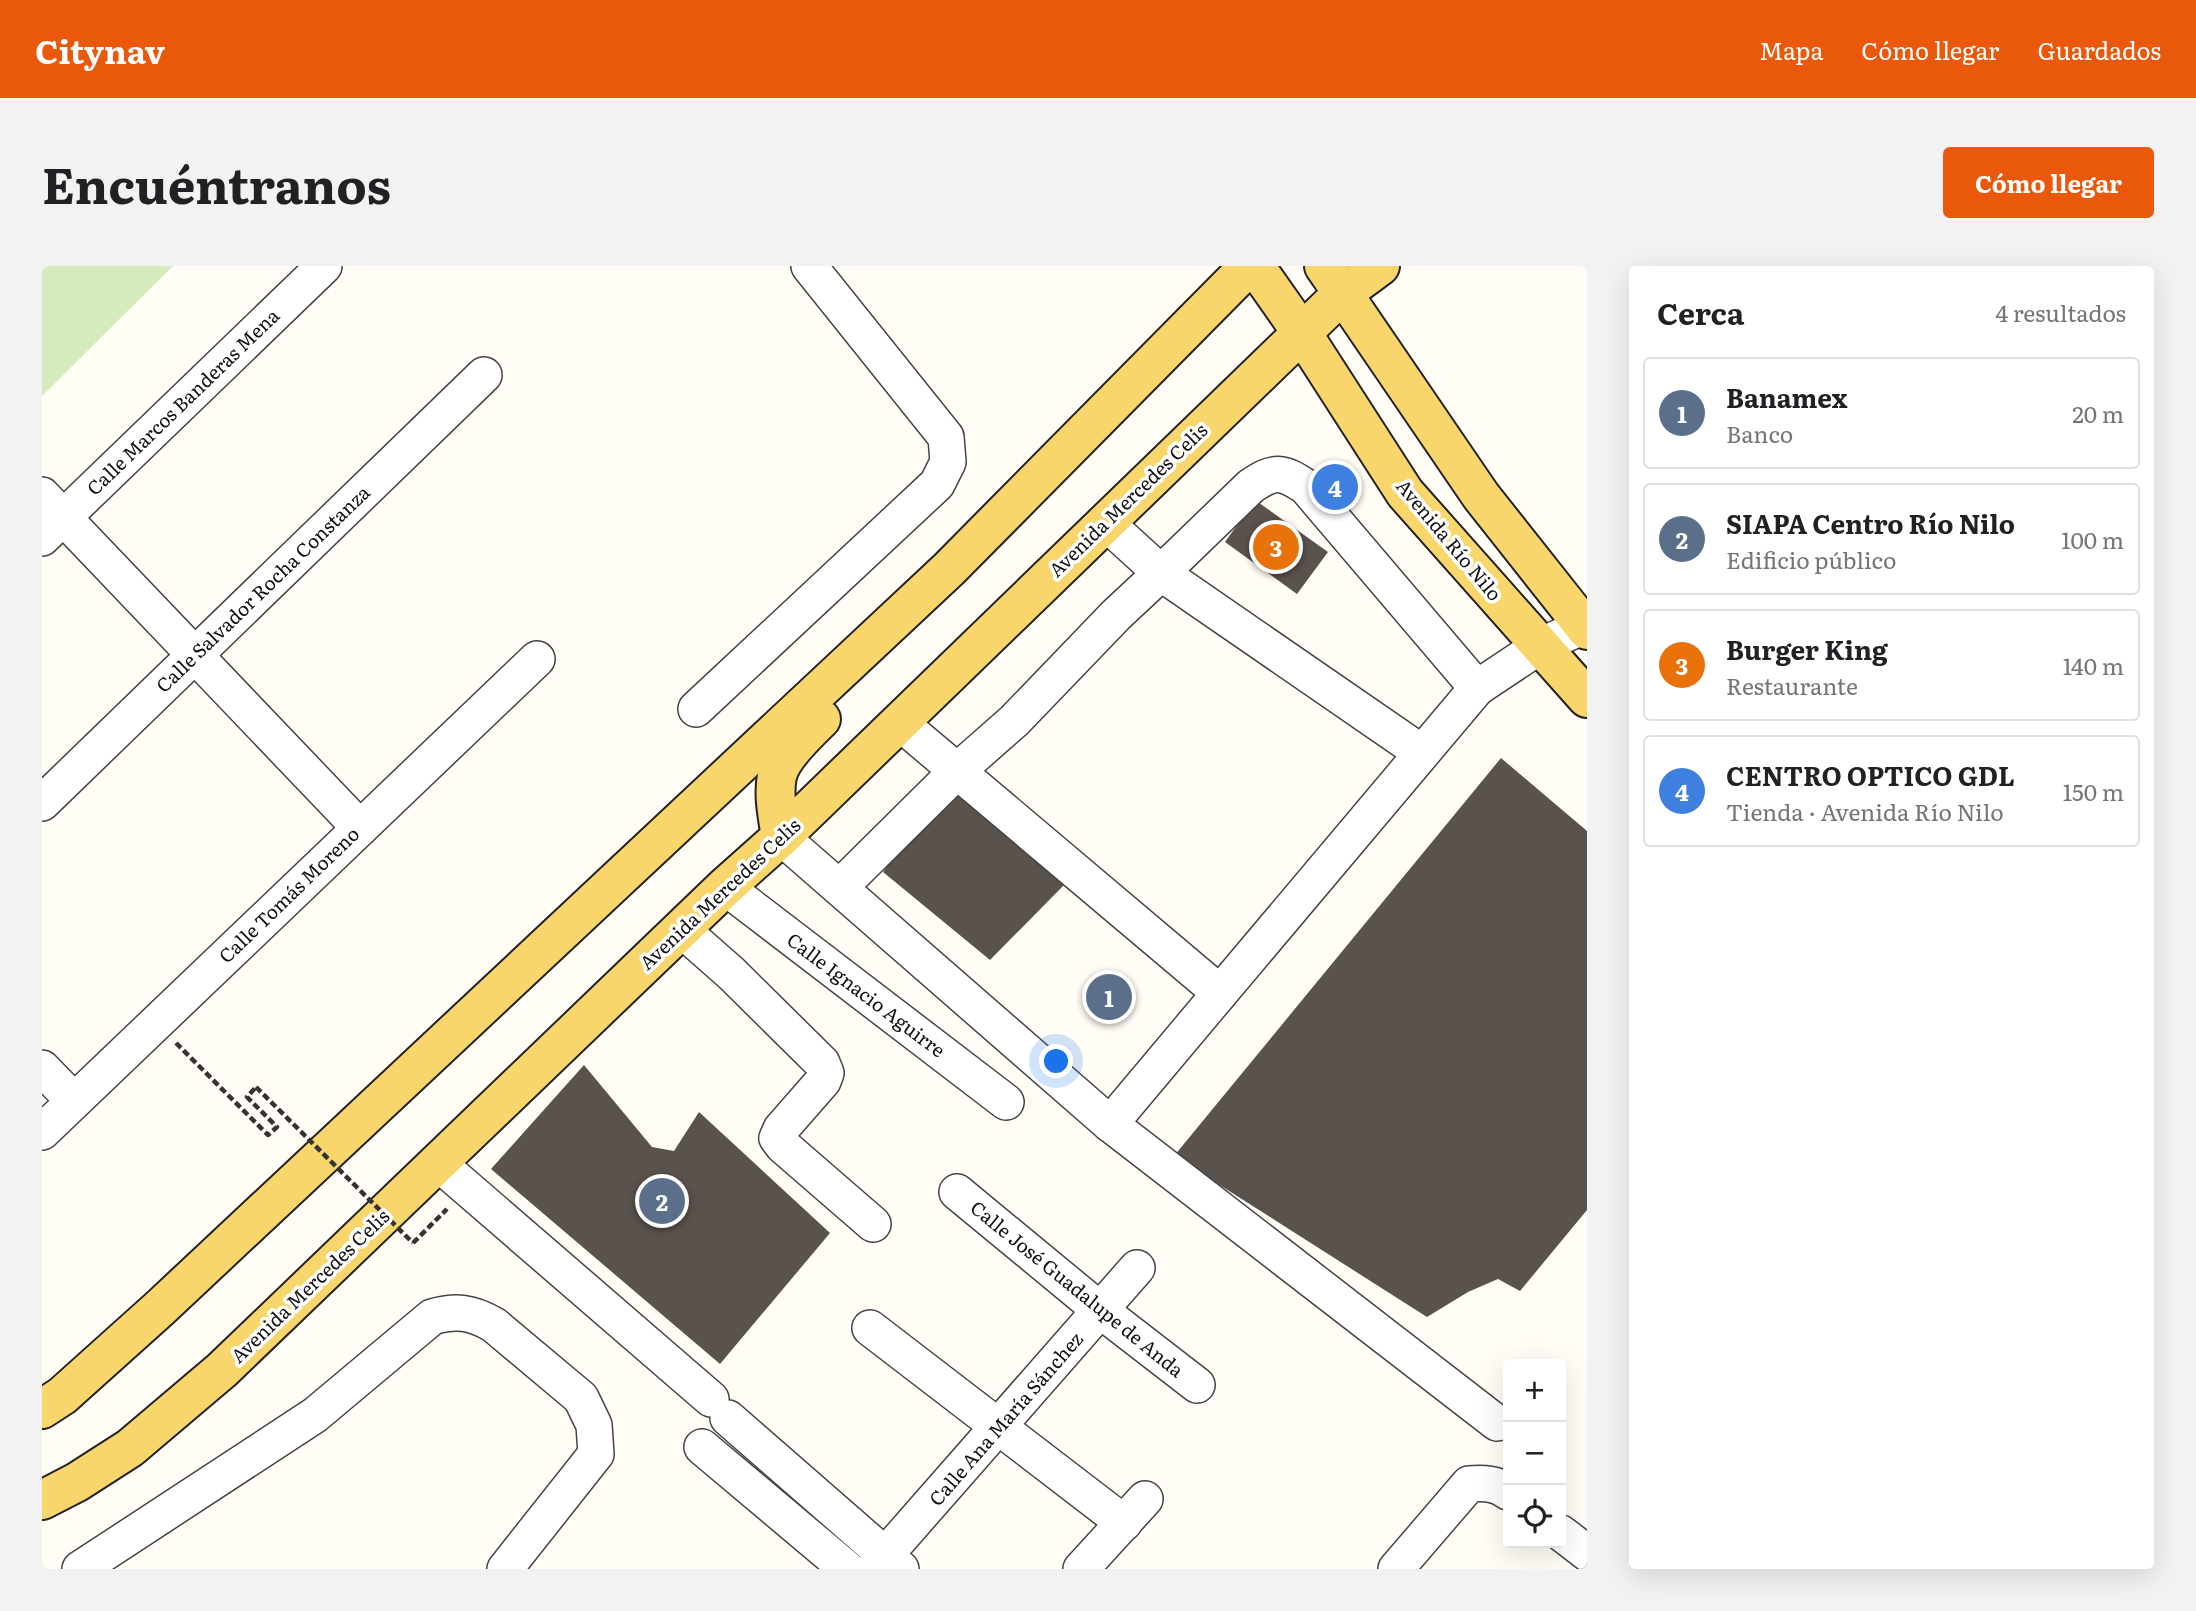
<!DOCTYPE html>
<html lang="es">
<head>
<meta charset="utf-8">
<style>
	:root { --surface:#fff; --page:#f2f2f2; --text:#202124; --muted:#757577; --line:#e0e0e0; --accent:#ea580c }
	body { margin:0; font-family:Literata,serif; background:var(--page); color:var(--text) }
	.controls { position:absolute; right:21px; bottom:21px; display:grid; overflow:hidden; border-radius:7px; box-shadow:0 7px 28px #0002 }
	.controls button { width:63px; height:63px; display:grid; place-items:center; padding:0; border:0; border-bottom:2px solid var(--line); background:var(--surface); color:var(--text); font:35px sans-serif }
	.you { position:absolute; left:1015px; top:796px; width:24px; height:24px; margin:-18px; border:5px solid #fff; border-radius:50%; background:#1a73e8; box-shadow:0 0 0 10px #1a73e833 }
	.badge { display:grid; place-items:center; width:46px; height:46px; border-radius:50%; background:var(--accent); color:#fff; font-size:23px; font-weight:700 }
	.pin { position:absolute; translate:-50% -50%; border:4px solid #fff; box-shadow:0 2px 7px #0006 }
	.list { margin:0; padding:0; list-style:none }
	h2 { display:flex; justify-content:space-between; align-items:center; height:91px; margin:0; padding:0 28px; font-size:30px }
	h2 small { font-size:23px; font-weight:400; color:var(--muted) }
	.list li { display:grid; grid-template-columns:46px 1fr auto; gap:21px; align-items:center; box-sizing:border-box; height:112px; margin:0 14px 14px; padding:0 14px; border:2px solid var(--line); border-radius:7px }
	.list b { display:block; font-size:26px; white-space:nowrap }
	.list p { margin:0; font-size:23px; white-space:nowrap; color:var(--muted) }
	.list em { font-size:23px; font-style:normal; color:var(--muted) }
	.icon { flex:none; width:38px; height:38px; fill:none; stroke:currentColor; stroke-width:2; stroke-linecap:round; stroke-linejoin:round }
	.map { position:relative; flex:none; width:1545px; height:1303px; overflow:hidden; border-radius:7px }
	header { display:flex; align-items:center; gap:42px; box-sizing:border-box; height:98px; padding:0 35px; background:var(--accent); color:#fff }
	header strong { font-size:33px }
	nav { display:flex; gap:38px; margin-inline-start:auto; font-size:24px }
	.intro { display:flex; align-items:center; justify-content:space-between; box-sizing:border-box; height:168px; padding:0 42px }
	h1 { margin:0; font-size:49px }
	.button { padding:18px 32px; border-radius:7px; background:var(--accent); color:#fff; font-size:24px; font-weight:700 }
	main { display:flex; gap:42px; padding:0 42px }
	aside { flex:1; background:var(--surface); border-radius:7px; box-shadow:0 7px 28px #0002 }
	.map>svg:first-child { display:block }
	.green { fill:#d5ebbd }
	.building { fill:#5a524d }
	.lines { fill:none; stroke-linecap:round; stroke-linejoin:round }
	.minor-casing { stroke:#444; stroke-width:38 }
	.major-casing { stroke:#222; stroke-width:42 }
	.path { stroke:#333; stroke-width:4.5; stroke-dasharray:7 3.5; stroke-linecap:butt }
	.minor { stroke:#fff; stroke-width:35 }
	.major { stroke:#f9d66b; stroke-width:38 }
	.path-bridge { stroke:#333; stroke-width:4.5; stroke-dasharray:7 3.5; stroke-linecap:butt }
	.labels { text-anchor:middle; stroke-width:7; stroke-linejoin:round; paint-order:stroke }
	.street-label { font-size:19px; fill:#111; stroke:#fff }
</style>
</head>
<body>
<header>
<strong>Citynav</strong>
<nav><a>Mapa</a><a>Cómo llegar</a><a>Guardados</a></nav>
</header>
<div class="intro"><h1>Encuéntranos</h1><a class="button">Cómo llegar</a></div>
<main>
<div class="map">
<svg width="1545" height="1303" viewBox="0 0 1545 1303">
	<rect width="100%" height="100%" fill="#fffdf5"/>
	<path class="green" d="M0,0H131L0,130Z"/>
	<g class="building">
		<path d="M1213,234L1286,286L1255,328L1183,276Z"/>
		<path d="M1459,492L1545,565V944L1478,1025L1456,1013L1426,1026L1385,1051L1132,890Z"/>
		<path d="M905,519L1022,619L948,694L841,606Z"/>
		<path d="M542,799L610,881L632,885L657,846L788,967L678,1098L449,903Z"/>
	</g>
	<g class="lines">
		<defs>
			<g id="minor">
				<path d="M0,229L318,562"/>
				<path d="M1063,256L1119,307L1209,220C1233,204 1240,205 1264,221L1435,422"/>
				<path d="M0,272L282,0"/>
				<path d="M654,443L895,218L906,196L904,171L767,0"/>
				<path d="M857,456L1178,727L1435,422L1498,380L1542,360"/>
				<path d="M0,537L442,109"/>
				<path d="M739,571L1068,858L1178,727"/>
				<path d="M683,621L964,836"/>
				<path d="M798,621L914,506L972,455L1074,349L1119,307L1380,487"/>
				<path d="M639,663L689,707L780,797L784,807L781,815L739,863L735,872L741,880L831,958"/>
				<path d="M0,802L32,835"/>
				<path d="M1068,858L1455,1157"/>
				<path d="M0,866L495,393"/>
				<path d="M396,897L669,1133"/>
				<path d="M915,926L1058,1044L1155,1119"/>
				<path d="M828,1062L1082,1257"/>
				<path d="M686,1152L859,1303"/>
				<path d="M660,1181L805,1303"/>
				<path d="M1519,1267L1545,1287"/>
				<path d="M38,1303L273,1149L390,1051C414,1044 430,1046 452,1059L539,1132L552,1159L554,1188L463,1303"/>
				<path d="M831,1303L1095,1002"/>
				<path d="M1039,1303L1103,1233"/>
				<path d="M1354,1303L1427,1218C1442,1217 1454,1217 1466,1226"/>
			</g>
			<g id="major">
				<path d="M1213,0L1260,67L1363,227L1545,432"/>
				<path d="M1282,0L1439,230L1545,364"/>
				<path d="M739,571C736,552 731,529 735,510C739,490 765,467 779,453"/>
				<path d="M0,1143L20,1130L118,1042L907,303L1207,0"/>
				<path d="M0,1234L35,1216L88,1182L180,1104L683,621L739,571L1300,28L1338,0"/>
			</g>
		</defs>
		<use href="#minor" class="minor-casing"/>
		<use href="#major" class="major-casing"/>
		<g class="path">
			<path d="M134,777L226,869L235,861L205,831L214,821"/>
			<path d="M371,977L405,943"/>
		</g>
		<use href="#minor" class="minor"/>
		<use href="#major" class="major"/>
		<path class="path-bridge" d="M214,821L371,977"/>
	</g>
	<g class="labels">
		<g class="street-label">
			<text transform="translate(141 136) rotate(-44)" y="7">Calle Marcos Banderas Mena</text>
			<text transform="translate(1086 234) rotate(-44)" y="7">Avenida Mercedes Celis</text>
			<text transform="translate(1407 274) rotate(50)" y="7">Avenida Río Nilo</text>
			<text transform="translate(221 323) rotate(-44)" y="7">Calle Salvador Rocha Constanza</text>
			<text transform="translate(678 628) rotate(-43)" y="7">Avenida Mercedes Celis</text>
			<text transform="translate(247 629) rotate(-44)" y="7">Calle Tomás Moreno</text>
			<text transform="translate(824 729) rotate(37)" y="7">Calle Ignacio Aguirre</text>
			<text transform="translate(268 1020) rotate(-44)" y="7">Avenida Mercedes Celis</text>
			<text transform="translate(1035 1023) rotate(39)" y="7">Calle José Guadalupe de Anda</text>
			<text transform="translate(964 1153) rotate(-49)" y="7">Calle Ana María Sánchez</text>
		</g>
	</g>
</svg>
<div class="controls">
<button>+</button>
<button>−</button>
<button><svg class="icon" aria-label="locate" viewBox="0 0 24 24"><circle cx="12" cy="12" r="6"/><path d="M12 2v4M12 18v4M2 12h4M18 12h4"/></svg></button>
</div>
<div class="you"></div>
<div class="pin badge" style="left:1067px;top:731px;background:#5c6f8a">1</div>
<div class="pin badge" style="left:620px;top:935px;background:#5c6f8a">2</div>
<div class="pin badge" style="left:1234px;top:281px;background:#e8710a">3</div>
<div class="pin badge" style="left:1293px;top:221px;background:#3f7fe0">4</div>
</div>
<aside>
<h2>Cerca<small>4 resultados</small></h2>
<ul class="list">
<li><span class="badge" style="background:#5c6f8a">1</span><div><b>Banamex</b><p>Banco</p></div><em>20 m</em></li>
<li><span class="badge" style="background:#5c6f8a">2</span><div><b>SIAPA Centro Río Nilo</b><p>Edificio público</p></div><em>100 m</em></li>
<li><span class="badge" style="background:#e8710a">3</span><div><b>Burger King</b><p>Restaurante</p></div><em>140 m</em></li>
<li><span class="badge" style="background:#3f7fe0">4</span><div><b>CENTRO OPTICO GDL</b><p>Tienda · Avenida Río Nilo</p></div><em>150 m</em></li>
</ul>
</aside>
</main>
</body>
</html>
